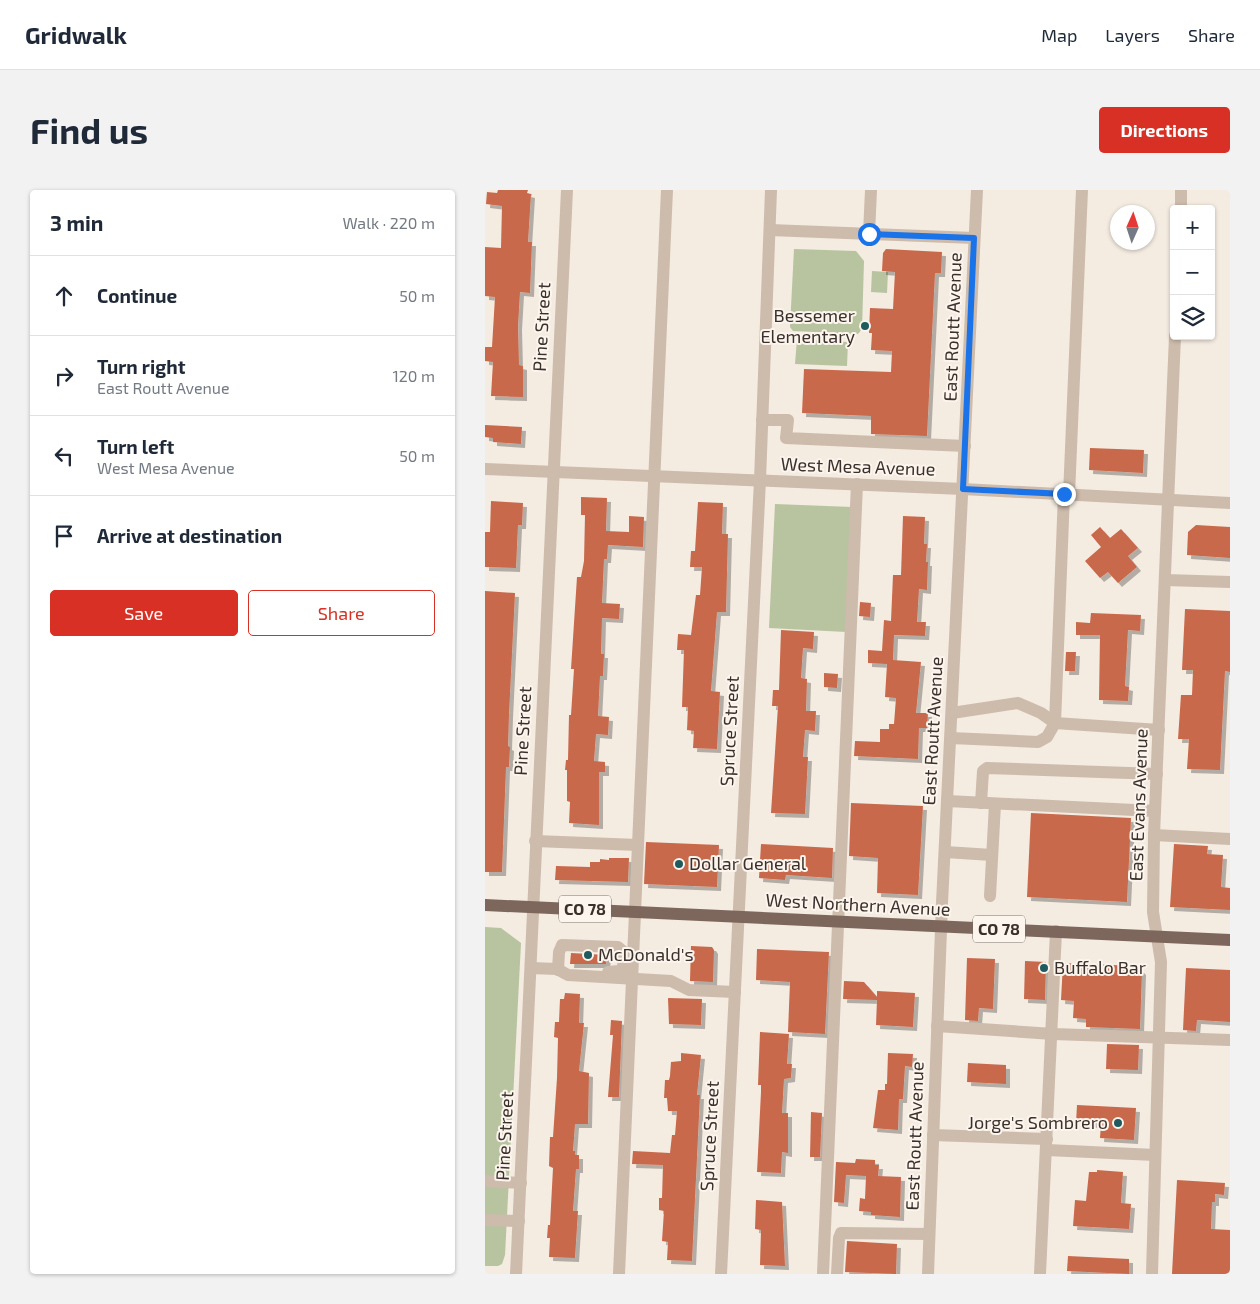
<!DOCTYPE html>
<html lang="en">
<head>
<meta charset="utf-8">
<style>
	:root { --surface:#fff; --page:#f2f2f3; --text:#1f2937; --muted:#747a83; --line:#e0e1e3; --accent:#d93025 }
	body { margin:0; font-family:"Exo 2",sans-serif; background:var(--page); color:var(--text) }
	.controls { position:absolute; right:15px; top:15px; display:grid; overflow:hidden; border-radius:5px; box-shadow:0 1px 4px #0004 }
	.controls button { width:45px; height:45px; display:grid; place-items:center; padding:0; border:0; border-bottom:1px solid var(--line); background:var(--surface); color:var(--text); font:25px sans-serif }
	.compass { position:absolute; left:625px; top:15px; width:45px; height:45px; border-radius:50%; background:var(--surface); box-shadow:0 1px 4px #0004; rotate:3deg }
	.stop { position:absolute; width:15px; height:15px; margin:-11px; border:4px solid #1a73e8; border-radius:50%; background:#fff }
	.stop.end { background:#1a73e8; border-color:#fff; box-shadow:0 1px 5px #0008 }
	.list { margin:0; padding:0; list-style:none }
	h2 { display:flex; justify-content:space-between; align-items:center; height:65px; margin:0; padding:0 20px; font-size:21px }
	h2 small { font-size:16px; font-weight:400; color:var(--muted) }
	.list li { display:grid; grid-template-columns:32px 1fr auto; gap:15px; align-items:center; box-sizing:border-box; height:80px; padding:0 20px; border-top:1px solid var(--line) }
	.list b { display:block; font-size:19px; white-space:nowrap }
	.list p { margin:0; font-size:16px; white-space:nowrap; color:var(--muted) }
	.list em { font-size:16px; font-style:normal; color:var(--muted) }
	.actions { display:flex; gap:10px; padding:15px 20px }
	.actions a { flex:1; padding:11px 0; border:1px solid var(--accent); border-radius:5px; text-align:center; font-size:18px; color:var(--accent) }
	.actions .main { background:var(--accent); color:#fff }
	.icon { flex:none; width:28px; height:28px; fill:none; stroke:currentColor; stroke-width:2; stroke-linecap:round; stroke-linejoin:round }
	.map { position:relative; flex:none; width:745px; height:1084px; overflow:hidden; border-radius:5px }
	header { display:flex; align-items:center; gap:30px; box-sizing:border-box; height:70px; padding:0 25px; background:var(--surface); border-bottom:1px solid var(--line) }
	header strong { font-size:24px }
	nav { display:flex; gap:28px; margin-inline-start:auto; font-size:18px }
	.intro { display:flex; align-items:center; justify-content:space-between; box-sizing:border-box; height:120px; padding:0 30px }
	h1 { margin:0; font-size:35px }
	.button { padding:12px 22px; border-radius:5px; background:var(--accent); color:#fff; font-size:18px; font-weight:700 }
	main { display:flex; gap:30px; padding:0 30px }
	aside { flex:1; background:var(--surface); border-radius:5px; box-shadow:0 1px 4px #0004 }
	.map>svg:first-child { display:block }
	.green { fill:#b8c4a0 }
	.building { fill:#c8694b; filter:url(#shadow) }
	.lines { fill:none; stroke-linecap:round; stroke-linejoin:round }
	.minor { stroke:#cdbbac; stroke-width:12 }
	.major { stroke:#7d675c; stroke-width:12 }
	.route { stroke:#1a73e8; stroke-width:6 }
	.poi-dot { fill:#1f5a5e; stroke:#fbf5ee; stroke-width:2 }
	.labels { text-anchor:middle; stroke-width:4; stroke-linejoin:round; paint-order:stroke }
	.shield { fill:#fbf5ee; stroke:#756b66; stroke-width:1 }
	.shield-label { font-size:16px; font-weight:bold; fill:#3b302b }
	.poi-label { font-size:18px; fill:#3b302b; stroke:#fbf5ee; text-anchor:start }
	.street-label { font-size:18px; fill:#3b302b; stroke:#fbf5ee }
</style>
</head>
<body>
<header>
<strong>Gridwalk</strong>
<nav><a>Map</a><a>Layers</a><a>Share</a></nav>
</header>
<div class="intro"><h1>Find us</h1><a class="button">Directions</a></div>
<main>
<aside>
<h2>3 min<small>Walk · 220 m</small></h2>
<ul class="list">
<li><svg class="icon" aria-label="ahead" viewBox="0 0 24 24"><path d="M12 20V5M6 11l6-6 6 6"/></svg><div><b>Continue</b></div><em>50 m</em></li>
<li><svg class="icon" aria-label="right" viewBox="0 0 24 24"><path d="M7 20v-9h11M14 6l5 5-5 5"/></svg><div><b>Turn right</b><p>East Routt Avenue</p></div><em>120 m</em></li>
<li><svg class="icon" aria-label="left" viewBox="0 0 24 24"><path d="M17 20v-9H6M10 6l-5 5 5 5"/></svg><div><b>Turn left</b><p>West Mesa Avenue</p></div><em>50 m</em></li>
<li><svg class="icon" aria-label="arrive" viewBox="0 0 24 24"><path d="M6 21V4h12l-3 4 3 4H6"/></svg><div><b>Arrive at destination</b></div></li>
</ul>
<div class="actions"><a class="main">Save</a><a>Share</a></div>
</aside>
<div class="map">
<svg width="745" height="1084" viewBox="0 0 745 1084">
	<defs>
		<filter id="shadow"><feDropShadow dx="4" dy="4" stdDeviation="0" flood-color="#0004"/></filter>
	</defs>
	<rect width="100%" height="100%" fill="#f4ebe1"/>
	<g class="green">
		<path d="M309,59L371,61L379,71L377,139L373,144L308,141L305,137Z"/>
		<path d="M387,81L403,82L402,103L386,102Z"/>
		<path d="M312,149L363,152L362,176L310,174Z"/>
		<path d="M290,314L367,317L361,442L284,438Z"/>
		<path d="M0,737L16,738L36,753L20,1065L17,1074L13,1076H0Z"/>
	</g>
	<g class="building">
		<path d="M13,0H43L42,3L46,4L43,52H47L45,103L35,102L33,136L34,175L38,176V207L6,206L8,172L0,171V157H7L10,107L0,106V57L16,58L17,16L1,14L2,2L12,3Z"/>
		<path d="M401,59L457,62L456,83H450L442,246L386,244V226L317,223L319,179L406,182L407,161L386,160L387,143H384L385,118L408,119L410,82L397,81L398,63Z"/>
		<path d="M0,235L37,237L36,254L8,252V248L0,247Z"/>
		<path d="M605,258L659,260L658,283L604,280Z"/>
		<path d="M96,307L122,308L121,341L144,342V326L159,327L158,357L123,355L122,369H119L117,413L135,414L134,429L117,428L116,464H119L118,486H115L113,526L124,527L123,545L111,544L109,571L120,572V582H114V635L84,633L85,612L82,611V580H80L81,570H83L84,525H86L89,479H86L92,387H96L99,371L100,325H96Z"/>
		<path d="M6,311L38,313L37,335H33L31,378L0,377V342H5Z"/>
		<path d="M213,312L238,313L237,344H243L241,422H232L226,501L235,502L232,559L208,558L209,541L202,540L203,517H197L199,460H192L193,444L206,445L211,405H215L217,377H205L206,361H210Z"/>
		<path d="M418,326L440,327L439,354H442L441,372H443L442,400L434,399L432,432H441L440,446L409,445L408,470L436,472L431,523H443L442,538H434L433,569L369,566L370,551L395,552V539H404V534H409L411,508L400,507L402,474L383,473V460L397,461L399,430L406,431L408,385H416Z"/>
		<path d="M711,335L745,337V368L702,365L703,342Z"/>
		<path d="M615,337L625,348L636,339L653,358L643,366L652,377L633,393L623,382L615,388L600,371L616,357L606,345Z"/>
		<path d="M0,401L30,403L24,524L23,556L25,557L24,577H21L17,682H0Z"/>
		<path d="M375,412L386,413L385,427L374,426Z"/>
		<path d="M700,419L745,421V482L740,481L735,580L702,579L704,549H693L696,505H707L708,480H697Z"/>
		<path d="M606,423L656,425L655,441L643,440L640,496L644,497L643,511L614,510L615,445H591V432L605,433Z"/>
		<path d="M296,440L329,442L328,459L318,458L316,488L322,489L321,521H331L330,541L320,540L318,567H323L320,624L286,623L293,516H287L288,500H294Z"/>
		<path d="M581,462H591L590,481H580Z"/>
		<path d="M339,483L353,484L352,498L339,497Z"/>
		<path d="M366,613L438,616L433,705L392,703L393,668L364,666Z"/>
		<path d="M546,623L646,628L642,712L542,707Z"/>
		<path d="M161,652L234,655L232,697L159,694Z"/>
		<path d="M276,654L348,658L347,688L301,685L300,690L274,688Z"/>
		<path d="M689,654L723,656L722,664L738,665L736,697L745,698V720L685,717Z"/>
		<path d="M124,668H144L143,692L70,690L71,676L105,677V672H115V669L124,670Z"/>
		<path d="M206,756L227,757L229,760L228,792L205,791Z"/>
		<path d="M272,759L344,762L340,844L303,842L305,792L271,790Z"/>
		<path d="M86,763L122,765L121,774H85Z"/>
		<path d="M482,768L510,769L508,819L494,818L493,831L480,830Z"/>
		<path d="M540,771L561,772L560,810L539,809Z"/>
		<path d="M578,773L652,776L657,781L655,839L601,837V829L588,828L589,811L576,810Z"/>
		<path d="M701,778L745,780V832L712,830L711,841L698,840Z"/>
		<path d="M359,791L379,792L392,807V801L430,803L428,837L391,835L392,810L358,809Z"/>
		<path d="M80,803L95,804L94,833H99L94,881L104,883L103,934H90L88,961H90V965H94V979H91L88,1021H93L90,1068L64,1067L65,1048H62L63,1035H65L68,978L64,976L65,947H68L72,888L73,848L69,847L70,832H74L75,809H79Z"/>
		<path d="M183,808L217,809L216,835L184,834Z"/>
		<path d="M126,830L137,831L134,907H123L128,845H125Z"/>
		<path d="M275,842L304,844L302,874H307L306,888L299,889L297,923H303V963L297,962L296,983L272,982L276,902V895H273Z"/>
		<path d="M622,854L654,855L653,880L621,879Z"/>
		<path d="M196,863L216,865L212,905H215L207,1071L182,1070L183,1052L177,1051L179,1021L174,1020V1008H177L178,975L147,974L148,961L185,963L187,945H190L192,921H183L182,908H179L180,890H184L185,886L186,872L196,871Z"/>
		<path d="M403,863L428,864L427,877L420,876L418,909H414L413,940L388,938L393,900H400V894H402Z"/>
		<path d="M483,873L521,875V894L482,892Z"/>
		<path d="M592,915L651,918L649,950L615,948L616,934L591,933Z"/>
		<path d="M326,922L337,923L335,967H325Z"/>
		<path d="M371,969L390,970V975H394L393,986L416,987L415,1027L386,1025V1022L374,1021L375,1008L380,1009L381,986L361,985L359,1013L349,1012L351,972L370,973Z"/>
		<path d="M612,980L638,982L636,1013L646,1014L644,1039L588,1036L590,1010L601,1011L604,982H612Z"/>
		<path d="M692,990L740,993L739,1005L730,1004V1012H727L726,1039L745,1040V1084H687Z"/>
		<path d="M271,1010L297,1012L300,1076L275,1075L276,1040L270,1039Z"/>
		<path d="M362,1051L412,1054L411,1084L360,1082Z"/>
		<path d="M583,1066L644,1069V1084L582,1081Z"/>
	</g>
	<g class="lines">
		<g class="minor">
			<path d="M696,19V0"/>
			<path d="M285,40L489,48"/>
			<path d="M384,44L386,0"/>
			<path d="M277,230H303L301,248L480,256"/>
			<path d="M0,279L478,299L745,313"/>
			<path d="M579,304L570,533L674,540"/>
			<path d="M584,305L597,0"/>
			<path d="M680,390L745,392"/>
			<path d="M466,548L553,552L562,547L570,533L556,523L533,513L467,523"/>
			<path d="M462,611L670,621"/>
			<path d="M496,613L498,581L502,578L672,584"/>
			<path d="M669,645L745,649"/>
			<path d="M50,651L153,655"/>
			<path d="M460,662L507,665"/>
			<path d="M505,706L510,614"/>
			<path d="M46,778L72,779L83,785L186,791L204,800L250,802"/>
			<path d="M73,780L74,762L77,755L133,757L139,762L138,778L134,781L123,782"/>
			<path d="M452,836L568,844L745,850"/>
			<path d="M448,945L562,949"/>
			<path d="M562,960L670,965"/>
			<path d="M0,991L36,993"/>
			<path d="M0,1030L34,1031"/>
			<path d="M31,1084L82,0"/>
			<path d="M134,1084L182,0"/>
			<path d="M236,1084L275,290L286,0"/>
			<path d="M338,1084L372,294"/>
			<path d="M352,1084L354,1048L356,1043L444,1044"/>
			<path d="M443,1084L457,713L492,0"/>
			<path d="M555,1084L571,741"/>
			<path d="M667,1084L676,772L668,722L669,645L690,146"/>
		</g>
		<path class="major" d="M0,715L745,750"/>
	</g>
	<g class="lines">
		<path class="route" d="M384,44L489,48L478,299L579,304"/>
	</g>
	<g class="poi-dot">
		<circle cx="380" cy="136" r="5"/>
		<circle cx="194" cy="674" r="5"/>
		<circle cx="103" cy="765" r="5"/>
		<circle cx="559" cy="778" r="5"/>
		<circle cx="633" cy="933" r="5"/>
	</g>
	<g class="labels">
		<g class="shield">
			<rect x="74" y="705.5" width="52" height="27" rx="4"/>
			<rect x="488" y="725.5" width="52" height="27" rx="4"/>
		</g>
		<g class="shield-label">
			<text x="100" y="725">CO 78</text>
			<text x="514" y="745">CO 78</text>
		</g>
		<g class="poi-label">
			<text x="370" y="132" text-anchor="end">Bessemer<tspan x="370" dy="21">Elementary</tspan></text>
			<text x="204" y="680">Dollar General</text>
			<text x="113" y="771">McDonald's</text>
			<text x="569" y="784">Buffalo Bar</text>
			<text x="623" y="939" text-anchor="end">Jorge's Sombrero</text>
		</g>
		<g class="street-label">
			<text transform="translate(57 137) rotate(-87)" y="6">Pine Street</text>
			<text transform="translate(468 137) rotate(-88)" y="6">East Routt Avenue</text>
			<text transform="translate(373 277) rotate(2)" y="6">West Mesa Avenue</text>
			<text transform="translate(38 541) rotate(-87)" y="6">Pine Street</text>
			<text transform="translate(245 541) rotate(-87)" y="6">Spruce Street</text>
			<text transform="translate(448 541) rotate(-87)" y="6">East Routt Avenue</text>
			<text transform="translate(654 615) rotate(-88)" y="6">East Evans Avenue</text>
			<text transform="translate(373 715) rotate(3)" y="6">West Northern Avenue</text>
			<text transform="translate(20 946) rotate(-87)" y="6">Pine Street</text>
			<text transform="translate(225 946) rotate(-87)" y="6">Spruce Street</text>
			<text transform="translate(430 946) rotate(-88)" y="6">East Routt Avenue</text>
		</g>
	</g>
</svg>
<div class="controls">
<button>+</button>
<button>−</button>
<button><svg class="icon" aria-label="layers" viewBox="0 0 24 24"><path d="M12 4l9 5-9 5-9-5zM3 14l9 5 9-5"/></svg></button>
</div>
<svg class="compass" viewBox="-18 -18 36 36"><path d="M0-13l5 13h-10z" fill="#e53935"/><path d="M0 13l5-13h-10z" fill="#747a83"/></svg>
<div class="stop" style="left:384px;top:44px"></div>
<div class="stop end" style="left:579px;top:304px"></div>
</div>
</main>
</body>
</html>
